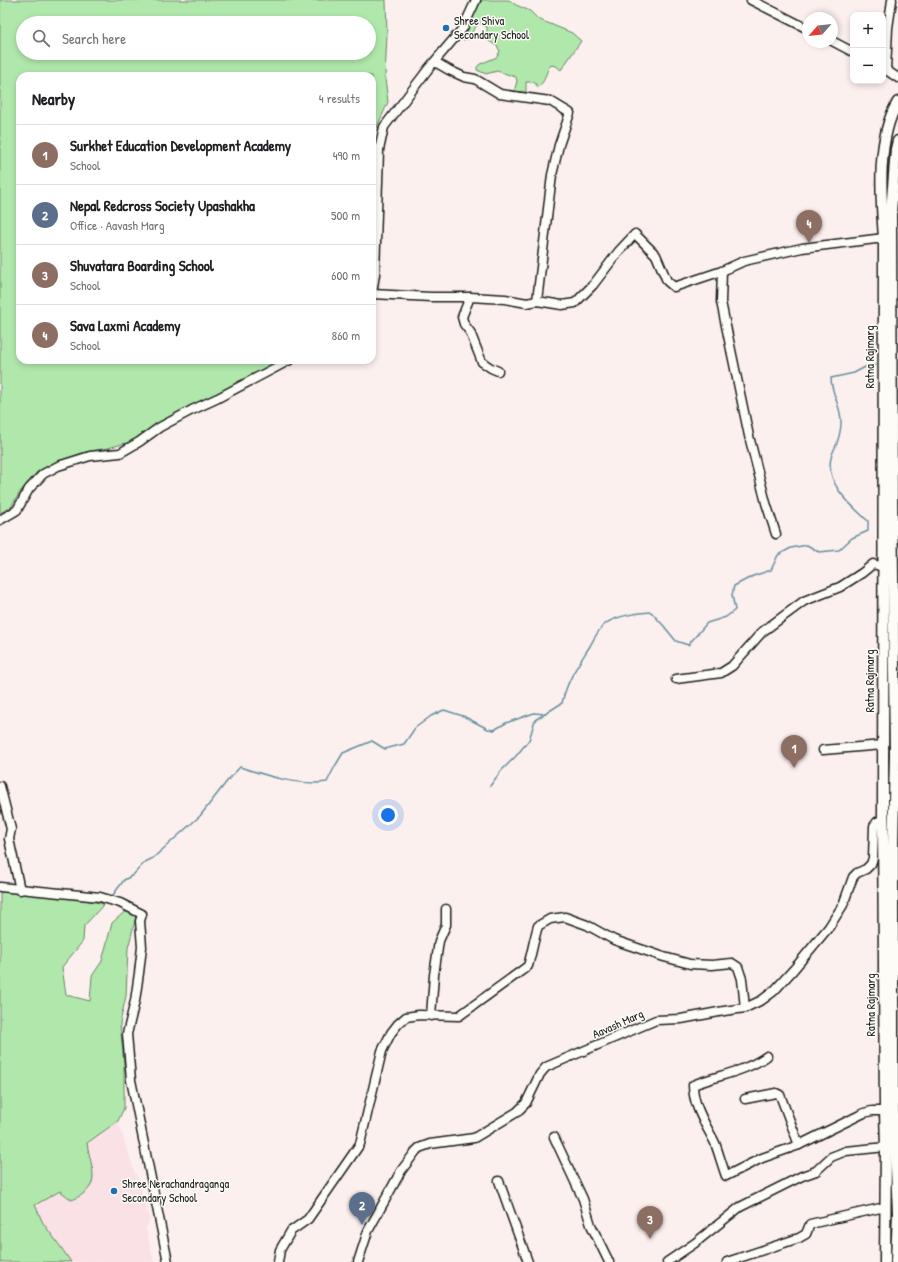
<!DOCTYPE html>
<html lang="en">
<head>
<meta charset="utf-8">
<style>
	:root { --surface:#fff; --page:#f2f2f2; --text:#202124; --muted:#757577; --line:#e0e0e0; --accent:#111827 }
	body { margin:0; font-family:"Patrick Hand",sans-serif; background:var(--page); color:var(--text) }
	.controls { position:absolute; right:12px; top:12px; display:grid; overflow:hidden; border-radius:8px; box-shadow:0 2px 6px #0003 }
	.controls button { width:36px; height:36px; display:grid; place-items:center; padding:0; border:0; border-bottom:1px solid var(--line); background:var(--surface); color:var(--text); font:20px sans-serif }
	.compass { position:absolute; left:802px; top:12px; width:36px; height:36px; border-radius:50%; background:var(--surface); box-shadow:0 2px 6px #0003; rotate:243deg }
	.you { position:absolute; left:388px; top:815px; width:14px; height:14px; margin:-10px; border:3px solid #fff; border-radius:50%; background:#1a73e8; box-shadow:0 0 0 6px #1a73e833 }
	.badge { display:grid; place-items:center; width:26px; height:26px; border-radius:50%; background:var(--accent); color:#fff; font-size:13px; font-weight:700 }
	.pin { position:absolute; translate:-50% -33px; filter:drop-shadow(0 1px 2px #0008) }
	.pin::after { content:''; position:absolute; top:21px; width:14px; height:12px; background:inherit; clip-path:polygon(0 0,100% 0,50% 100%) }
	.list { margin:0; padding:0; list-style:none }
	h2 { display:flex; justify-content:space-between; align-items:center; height:52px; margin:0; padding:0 16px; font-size:17px }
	h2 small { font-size:13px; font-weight:400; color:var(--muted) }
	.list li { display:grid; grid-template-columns:26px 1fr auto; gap:12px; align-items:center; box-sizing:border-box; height:60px; padding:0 16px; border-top:1px solid var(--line) }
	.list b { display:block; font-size:15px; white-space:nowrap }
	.list p { margin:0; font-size:13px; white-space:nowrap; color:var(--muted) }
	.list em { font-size:13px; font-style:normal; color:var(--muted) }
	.icon { flex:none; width:22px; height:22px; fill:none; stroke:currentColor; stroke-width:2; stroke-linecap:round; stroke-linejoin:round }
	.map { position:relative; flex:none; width:898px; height:1262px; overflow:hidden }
	.search { position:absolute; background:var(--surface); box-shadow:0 2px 6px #0003; left:16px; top:16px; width:360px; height:44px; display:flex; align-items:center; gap:10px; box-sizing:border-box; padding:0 14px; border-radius:22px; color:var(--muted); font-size:15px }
	.panel { position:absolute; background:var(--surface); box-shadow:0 2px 6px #0003; left:16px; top:72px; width:360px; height:292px; border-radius:12px }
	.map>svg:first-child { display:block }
	.built { fill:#fae1e6 }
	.green { fill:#b0e8ab; stroke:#668264; fill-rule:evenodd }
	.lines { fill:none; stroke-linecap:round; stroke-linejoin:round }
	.stream { stroke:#64909e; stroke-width:1.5 }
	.minor-casing { stroke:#1c1c1c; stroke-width:11 }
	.major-casing { stroke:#1c1c1c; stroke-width:13 }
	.minor { stroke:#fdfcf7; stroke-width:8 }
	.major { stroke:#fdfcf7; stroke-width:10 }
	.poi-dot { fill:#1f6fb2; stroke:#fdfcf7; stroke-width:1.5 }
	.labels { text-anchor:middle; stroke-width:3; stroke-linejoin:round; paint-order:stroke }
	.poi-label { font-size:12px; fill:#1c1c1c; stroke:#fdfcf7; text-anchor:start }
	.street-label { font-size:12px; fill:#1c1c1c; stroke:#fdfcf7 }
</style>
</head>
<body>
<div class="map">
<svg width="898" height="1262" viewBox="0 0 898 1262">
	<rect width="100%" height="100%" fill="#fcf0ef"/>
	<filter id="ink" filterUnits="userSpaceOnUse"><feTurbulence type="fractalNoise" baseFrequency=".025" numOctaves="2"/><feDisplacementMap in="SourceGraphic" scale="8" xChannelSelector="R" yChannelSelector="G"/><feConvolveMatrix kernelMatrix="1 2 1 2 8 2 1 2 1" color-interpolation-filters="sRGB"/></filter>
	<g filter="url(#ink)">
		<path class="built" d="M118,1121L150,1218L146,1229L154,1262H71L60,1246L43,1223L35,1205L60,1191L92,1168L87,1143Z"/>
		<g class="green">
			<path d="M0,0H386L387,34L385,78L388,102L374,134L372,155V76H20V360H281L211,398L172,416L137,440L108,448L85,452L53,464L37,472L20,492L11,507L0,513ZM23,23H369V53H23Z"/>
			<path d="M482,0H509L516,5L530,11L538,19L572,33L581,41L561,70L556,66L551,65C545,71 546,82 538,87L534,82H526V94L514,92L517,81L516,77L497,71L486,74L477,70V67L480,64L497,57L500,51L497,46L487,40V27L479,23L472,32L469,39L463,40L461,37Z"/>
			<path d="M0,892C10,893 20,892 31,893C55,894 81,899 104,904L84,926L83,941L62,967L66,995L90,1001L92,976L102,961L112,923L122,914L128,911L137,913L128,948L126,996L120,1023L124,1065V1108L118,1121L87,1143C91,1170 104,1186 72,1200L60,1191L35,1205L43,1223L60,1246L71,1262H0Z"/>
		</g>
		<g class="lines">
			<g class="stream">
				<path d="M490,786L501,771L516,756L529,740L535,720L562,703C567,680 578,665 590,646C594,639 598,630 604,625C614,616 638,613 651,612L663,625L676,641L688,645L707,623L726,617L735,610L732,595L734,586L753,576L771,570L778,555L791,548L807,545L819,552L839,550L852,538L868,531V521C851,505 825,484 831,458C832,453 835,448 837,443C839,437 841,429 841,423C842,407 831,394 831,378L854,373L867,366L876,365"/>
				<path d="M113,895L124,880L133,875L145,862L153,858L200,816L228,780L240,767C268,776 298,786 327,782L334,768L343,753L372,741L385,749L404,744L415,728L431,716L444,710L463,716L488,729L494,730L506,723L534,713L546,714"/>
			</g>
			<defs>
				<g id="minor">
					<path d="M751,0L808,29"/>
					<path d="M832,41L853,52"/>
					<path d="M435,62L449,70L464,77L475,79L500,94L550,101L570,113L559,145L552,175L537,301"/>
					<path d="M883,68L898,78"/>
					<path d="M886,70L888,28L892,0"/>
					<path d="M722,271L721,302L749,436L766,503L776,534"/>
					<path d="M372,294L431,297H470L505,299L527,303L537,301L562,305L575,303L593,285L619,251L635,234L656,255L667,281L674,287L722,271L744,261L802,248L884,238"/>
					<path d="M372,294L375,274L379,150L384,127L429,68L463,28L476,0"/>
					<path d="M470,297L462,317L464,324L470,332L482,362L491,368L498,371"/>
					<path d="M0,520L17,510L29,489L43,474L58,466L90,456L120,453L139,442L160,427L192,410L218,398L290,360"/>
					<path d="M676,679L721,673L732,666L762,632L804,601L840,587L862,573L873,564L883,567"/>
					<path d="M823,750L883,745"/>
					<path d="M0,786L11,829L9,839L20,890"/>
					<path d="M0,887L100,897L120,903L142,914L140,921L142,947L139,973L135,1001L127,1034L131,1080L168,1262"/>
					<path d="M431,1016L434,975L439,941L446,925V909"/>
					<path d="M767,1056C745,1072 718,1075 693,1085C693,1106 706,1125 715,1143C719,1154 722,1165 726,1176L762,1158L799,1145L864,1113L872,1111H885"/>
					<path d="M745,1099L776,1093L780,1095L799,1145"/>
					<path d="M554,1137L583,1199L591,1225L609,1262"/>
					<path d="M499,1181L528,1262"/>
					<path d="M278,1262L280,1250L291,1231L308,1219L360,1144L382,1051L391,1033L398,1024L406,1017L419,1015L459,1016L528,966C532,952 534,939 538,926L550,919L565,917L587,925L614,940L664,957L690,964L712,965L732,963L738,967L742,979L745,1008"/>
					<path d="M358,1262L368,1231L401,1171L416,1151L419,1148L430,1144L474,1138L517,1112L526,1103L540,1074L546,1067L656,1020L681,1019L724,1011L745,1008L762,1000L774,991L794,969L829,927L843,905L853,877L857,873L866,869L871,864L873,858L874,826L877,822L883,819"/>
					<path d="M667,1262L695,1243L740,1207L802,1176L816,1171L831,1157L846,1151L886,1147"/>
					<path d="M727,1262L799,1238L806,1234L810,1224L885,1207"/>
				</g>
				<g id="major">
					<path d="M885,1262L886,1147L885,1111L883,819L884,238C881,198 876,138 898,102"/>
					<path d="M896,1262L898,1213L893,1096V847L895,755L892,490L891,213L896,149L898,141"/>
				</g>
			</defs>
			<use href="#minor" class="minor-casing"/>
			<use href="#major" class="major-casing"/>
			<use href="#minor" class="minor"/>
			<use href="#major" class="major"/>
		</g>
	</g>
	<g class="poi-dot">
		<circle cx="446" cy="28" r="4"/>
		<circle cx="114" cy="1191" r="4"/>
	</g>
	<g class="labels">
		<g class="poi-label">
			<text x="454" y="25">Shree Shiva<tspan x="454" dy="14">Secondary School</tspan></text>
			<text x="122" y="1188">Shree Nerachandraganga<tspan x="122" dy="14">Secondary School</tspan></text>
		</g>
		<g class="street-label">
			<text transform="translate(870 357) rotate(-90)" y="4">Ratna Rajmarg</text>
			<text transform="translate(870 681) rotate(-90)" y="4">Ratna Rajmarg</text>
			<text transform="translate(871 1005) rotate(-90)" y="4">Ratna Rajmarg</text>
			<text transform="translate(618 1024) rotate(-24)" y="4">Aavash Marg</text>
		</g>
	</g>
</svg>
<div class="controls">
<button>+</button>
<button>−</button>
</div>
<svg class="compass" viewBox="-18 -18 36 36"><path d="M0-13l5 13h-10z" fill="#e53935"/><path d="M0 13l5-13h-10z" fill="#757577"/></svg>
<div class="you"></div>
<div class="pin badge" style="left:794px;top:768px;background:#8d6e63">1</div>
<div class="pin badge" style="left:362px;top:1225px;background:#5c6f8a">2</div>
<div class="pin badge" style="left:650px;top:1239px;background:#8d6e63">3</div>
<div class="pin badge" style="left:809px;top:243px;background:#8d6e63">4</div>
<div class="search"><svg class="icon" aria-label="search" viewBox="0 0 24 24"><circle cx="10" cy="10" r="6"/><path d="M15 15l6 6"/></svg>Search here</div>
<section class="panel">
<h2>Nearby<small>4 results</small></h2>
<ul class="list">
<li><span class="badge" style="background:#8d6e63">1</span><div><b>Surkhet Education Development Academy</b><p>School</p></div><em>490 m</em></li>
<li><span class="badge" style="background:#5c6f8a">2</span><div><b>Nepal Redcross Society Upashakha</b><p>Office · Aavash Marg</p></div><em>500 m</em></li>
<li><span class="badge" style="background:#8d6e63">3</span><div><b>Shuvatara Boarding School</b><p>School</p></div><em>600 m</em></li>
<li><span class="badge" style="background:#8d6e63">4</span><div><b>Sava Laxmi Academy</b><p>School</p></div><em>860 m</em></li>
</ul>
</section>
</div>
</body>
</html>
